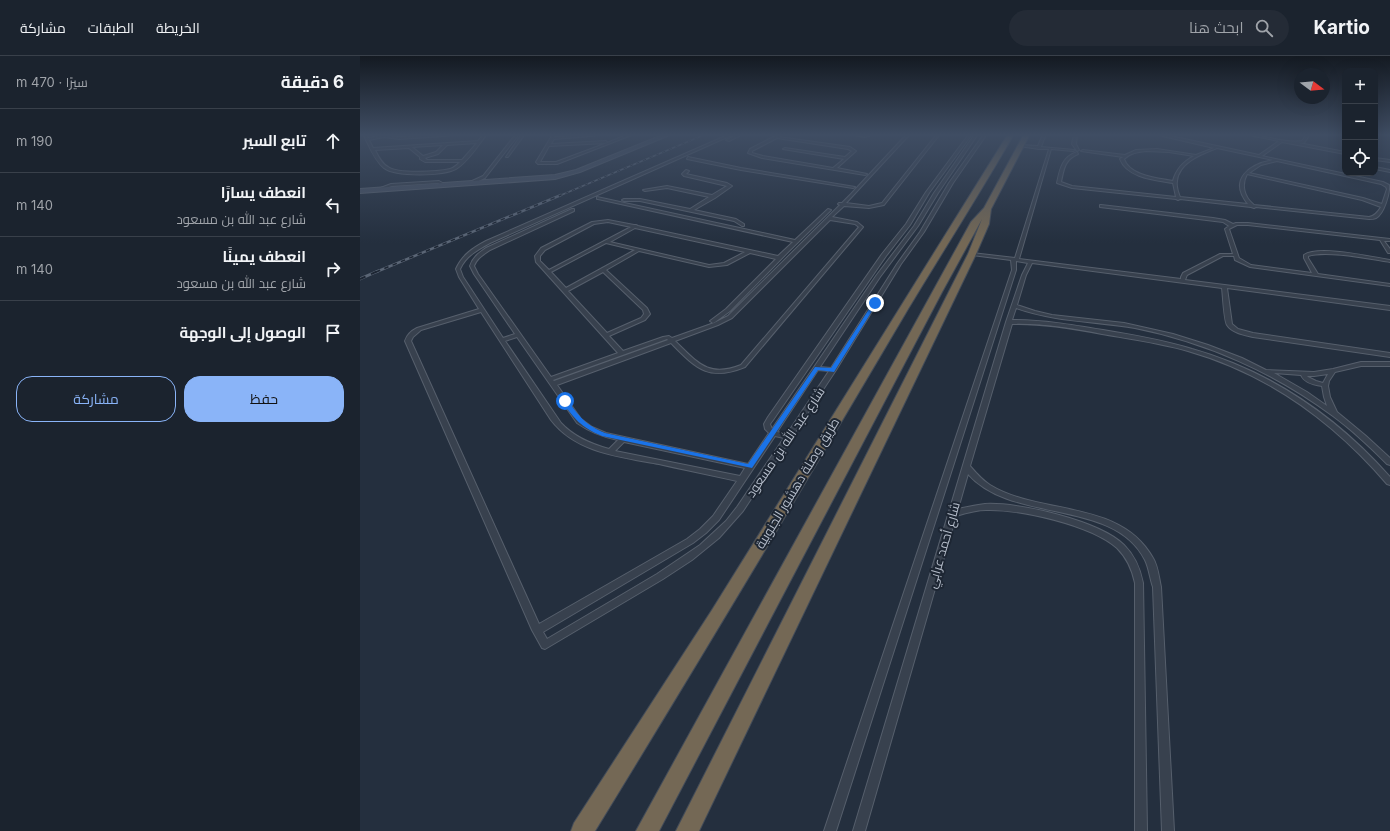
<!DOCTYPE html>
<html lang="ar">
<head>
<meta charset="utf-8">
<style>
	:root { --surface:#1b232e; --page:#242b36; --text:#f1f3f6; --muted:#a0a4aa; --line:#39404a; --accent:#8ab4f8 }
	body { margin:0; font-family:Inter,Cairo,sans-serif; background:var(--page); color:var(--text); direction:rtl }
	.controls { position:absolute; right:12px; top:12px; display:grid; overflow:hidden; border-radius:8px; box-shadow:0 4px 16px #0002 }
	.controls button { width:36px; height:36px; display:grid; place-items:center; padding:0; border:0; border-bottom:1px solid var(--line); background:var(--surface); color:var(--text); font:20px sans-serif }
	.compass { position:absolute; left:934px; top:12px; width:36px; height:36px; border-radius:50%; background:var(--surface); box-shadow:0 4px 16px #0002; rotate:106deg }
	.stop { position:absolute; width:12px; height:12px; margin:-9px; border:3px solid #1a73e8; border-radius:50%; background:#fff }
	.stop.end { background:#1a73e8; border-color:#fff; box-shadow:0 1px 4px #0008 }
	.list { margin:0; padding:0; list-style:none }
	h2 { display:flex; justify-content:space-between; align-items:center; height:52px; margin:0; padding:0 16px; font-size:17px }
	h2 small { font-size:13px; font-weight:400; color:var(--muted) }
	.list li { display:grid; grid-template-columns:26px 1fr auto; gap:12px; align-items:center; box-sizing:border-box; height:64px; padding:0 16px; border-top:1px solid var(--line) }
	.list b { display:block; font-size:15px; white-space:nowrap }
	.list p { margin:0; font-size:13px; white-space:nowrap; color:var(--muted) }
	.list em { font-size:13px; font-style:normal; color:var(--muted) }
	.actions { display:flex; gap:8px; padding:12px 16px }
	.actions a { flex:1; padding:9px 0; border:1px solid var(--accent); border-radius:16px; text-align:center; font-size:14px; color:var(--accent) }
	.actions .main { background:var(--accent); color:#111 }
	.icon { flex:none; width:22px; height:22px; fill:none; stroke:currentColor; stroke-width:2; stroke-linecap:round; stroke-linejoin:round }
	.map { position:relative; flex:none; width:1030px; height:775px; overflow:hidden; direction:ltr }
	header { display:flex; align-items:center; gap:24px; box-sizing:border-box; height:56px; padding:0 20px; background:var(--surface); border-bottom:1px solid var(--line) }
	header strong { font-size:19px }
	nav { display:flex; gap:22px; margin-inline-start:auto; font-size:14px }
	.search { width:280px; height:36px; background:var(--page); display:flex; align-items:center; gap:10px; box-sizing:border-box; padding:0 14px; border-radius:22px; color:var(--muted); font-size:15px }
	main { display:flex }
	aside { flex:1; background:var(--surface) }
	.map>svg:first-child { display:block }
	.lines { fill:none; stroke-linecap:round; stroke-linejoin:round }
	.street-casing { stroke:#565f6c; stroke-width:2 }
	.secondary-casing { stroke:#565f6c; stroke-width:2 }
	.highway-casing { stroke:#434c59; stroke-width:2 }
	.street { fill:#38414e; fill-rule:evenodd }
	.secondary { fill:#465061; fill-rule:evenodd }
	.highway { fill:#746855; fill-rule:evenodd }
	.rail-far2-casing { stroke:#5a6575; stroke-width:1.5 }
	.rail-far1-casing { stroke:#5a6575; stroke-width:2.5 }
	.rail-casing { stroke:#5a6575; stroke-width:3 }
	.rail-far2 { stroke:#1d2633; stroke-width:1; stroke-dasharray:3.5; stroke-linecap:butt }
	.rail-far1 { stroke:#1d2633; stroke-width:1.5; stroke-dasharray:4.5; stroke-linecap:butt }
	.rail { stroke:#1d2633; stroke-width:2; stroke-dasharray:6; stroke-linecap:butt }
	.route { fill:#1a73e8 }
	.labels { text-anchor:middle; stroke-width:4; stroke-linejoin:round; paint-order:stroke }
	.street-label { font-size:13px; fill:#b4bcc9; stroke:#1d2633 }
</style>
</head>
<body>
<header>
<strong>Kartio</strong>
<div class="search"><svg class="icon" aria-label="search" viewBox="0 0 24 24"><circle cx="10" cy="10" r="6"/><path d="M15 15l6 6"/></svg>ابحث هنا</div>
<nav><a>الخريطة</a><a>الطبقات</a><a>مشاركة</a></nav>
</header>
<main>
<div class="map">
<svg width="1030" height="775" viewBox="0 0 1030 775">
	<rect width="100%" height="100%" fill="#242f3e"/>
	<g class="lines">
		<defs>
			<g id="street">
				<path d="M3,78H6L8,82L30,78L28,80L39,81L111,78L39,83L24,81L9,84L13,92L118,85L124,78H127C118,89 109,105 96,113C84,120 35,121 24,112C14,104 9,89 3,78ZM117,87L102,104H67L65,102L78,98L87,89ZM83,89L76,96L63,100L52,91ZM49,92L60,101V103L65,106H100C97,109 94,112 90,113C78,116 37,118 28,111C22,108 18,100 15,94Z"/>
				<path d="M156,78H159L125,122L112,128H110V126L123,120Z"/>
				<path d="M162,78H165L148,101H146Z"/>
				<path d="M193,78H196L195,81L254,78L194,83L191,88L246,85L247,87L269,78H274L197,108H178L176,106ZM247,87L196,106H180L189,90Z"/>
				<path d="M370,78H374L130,187C117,194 106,200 100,213L103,221L143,282L155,278L114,218L110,210C113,201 119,197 126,192L212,153H214V155L130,194C123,199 117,202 114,210L118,218L191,321L258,297L176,206L175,200L181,192L232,166L248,164L274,169H276L278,170L418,200L433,186L238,143H237V141L435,184L468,153L471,154L429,195L370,255L355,266L353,267L350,265L366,253L416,203L390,197L367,209L349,211L279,195L246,214L287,252L290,258L285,264L249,280L263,295L303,281L309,280L312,282L354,267L368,260L480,149L478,148L479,147H482L491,138L547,78H550L486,147L509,150L522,147L577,78H580L524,149L509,152L484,150L472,161L497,166L503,171L385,311C348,326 336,312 311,287L197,329L221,363L232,371L246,377L388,408L409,377L405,373L404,368L408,361L522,198L546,168L566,136L609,78H612L569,137L550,169L526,200L413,364L410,368L412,373L516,220L554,170L574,137L615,78H618L578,137L558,170L520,221L460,311L471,312L537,208L560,176L589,127L624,78H627L593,127L564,176L541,208L476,314L383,455L359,482L332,504L303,523L185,593L182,592L172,574L45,285C47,279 51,275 57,272L119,253L99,221L96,213C102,199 113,192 126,185ZM470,164L495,168L499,171L381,309C348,322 338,307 315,285L358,269L372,262ZM248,166L271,171L189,214L180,205V200L185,194L234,168ZM275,172L385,196L364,207L349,209L250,186ZM246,187L275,194L206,232L191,216ZM243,216L283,254L284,258L281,262L247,277L208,235ZM121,256L191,364C216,397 261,401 299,408C325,414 351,419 377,425L353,460L340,473L327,483L179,568L51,285L53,281L61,274ZM157,281L217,367C230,376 242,381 258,384L249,393C231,388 214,381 201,367L145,285ZM307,283L308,284L194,325L193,324ZM458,314L469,315L427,378L417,376ZM415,380L424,382L377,451L366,465L340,489L297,518L187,583L183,576L333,487L346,477L359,464ZM264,386L385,412L380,420L255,395Z"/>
				<path d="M379,78H383L369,85L366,84Z"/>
				<path d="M419,78H423L419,81L490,91L496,95L477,112L507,118L505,119L402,102L388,97L390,93ZM417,82L488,93L492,95L485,101L425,92L423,93L484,103L473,112L403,100L392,97V95Z"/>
				<path d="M489,78H515L505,81Z"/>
				<path d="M683,78H686L681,91L715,94L713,95L691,93L659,203L821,223V221L823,217L860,198H873L865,173L869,170L863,166L740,151V149H741L853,162L865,164L873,168L876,167H888L1030,183V185H1024L1030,193V197H1028L1020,184L888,169H877L869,173L879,202L891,209L952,217L944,202V199C959,189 1011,201 1030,204V206C1010,203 967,194 948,200V202L958,218L1030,228V230L890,211L875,204L874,200H863L827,219L825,224L1030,250V254L867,232L872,268L878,273L893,277L1030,297V301L893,281C885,279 872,277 867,269C864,264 863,240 862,232L672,207L666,219L657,249L675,255L692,259L764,267L813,278L848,289L882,302L906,314L954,316L973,313L1001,306H1030V310H1001L975,316L969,325L968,330L970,341L977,356L1006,380L1030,402V409L1027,408C1010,391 992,374 973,360C915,317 846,286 775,272C735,265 695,266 656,252L652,264C683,264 713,269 743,274C773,279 803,284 832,293C910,315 977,361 1030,421V429L1027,428C973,365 908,318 828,295C800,287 771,283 742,278C712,272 682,267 652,268L610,410C616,417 622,424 630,429C681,460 760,443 793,502C798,510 799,522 801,531L814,775H802L793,531C790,523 789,512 785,504C754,442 652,468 608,418L598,453C607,451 616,449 625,448C659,446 740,465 764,489C775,500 780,512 783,527L787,775H775V527C772,513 767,502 757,492C731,469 660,453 626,454C616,454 606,457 596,460L505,775H493L646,266L662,219L668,207L656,205V214L476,775H464L652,214L651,204L612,199L610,198L612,197L655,202L689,93H679L659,90L661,89L678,90ZM914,317L941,319C944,327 955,329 962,330L964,341L967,350L947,336ZM968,318L963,327L956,325L948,321L947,320H954Z"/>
				<path d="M714,78H717L716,88L719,94L717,95L712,88Z"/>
				<path d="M794,78H801L899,99L919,85L884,78C903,78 922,88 942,85L947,78H950L944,87H939L985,96V98L922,86L902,100L1023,126L1029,129C1030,137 1024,158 1016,162C1014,163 1011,163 1009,163L896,151L894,152L891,151L820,143L818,144L816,143L712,132L697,127C700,113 702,101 717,96L718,98C704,104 704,113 701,126L712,130L816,141L813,127C796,124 767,122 760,103L763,101L721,95L723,94L765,99L776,94L797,93L836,99L854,92ZM857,92L913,104C889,108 868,124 888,148L820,141C818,136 816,130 817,125C819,106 842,98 857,92ZM786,95L809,96L834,100C823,106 816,113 813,125C797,122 770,120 764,103C771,97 777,96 786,95ZM917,105L1021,128L1026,131L1027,133L1022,148L1003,142L889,117L901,109ZM887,118L1002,144L1021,151C1018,156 1015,160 1009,161L894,149C884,141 881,129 887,118Z"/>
				<path d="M328,101L381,112L495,131L493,132L381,114L327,103Z"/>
				<path d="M1015,102L1030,104V106L1015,104Z"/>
				<path d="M1015,111L1030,114V116L1015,113Z"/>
				<path d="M326,114L329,115L326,118L367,127L372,130L355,142L334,154L376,163L384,168V170H382L374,165L280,145H264L262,144L264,143H280L330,153L349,141L307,132L285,135L283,134L307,130L352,139L367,130L324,120L322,118Z"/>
				<path d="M79,125L86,129L84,130L78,127L32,130L20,134L18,133L31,128Z"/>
			</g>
			<path id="secondary" d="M305,78H312L220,116L195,123L0,137V133L195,119L216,114Z"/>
			<g id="highway">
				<path d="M648,78H654C620,137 583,195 548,253C445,428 341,602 235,775H211L214,767L352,554Z"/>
				<path d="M664,78H670L631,153L629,168L616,198L339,775H316L608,198L622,163L582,236L299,775H276L611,166L624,152Z"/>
			</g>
		</defs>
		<use href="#street" class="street-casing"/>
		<use href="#secondary" class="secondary-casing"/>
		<use href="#highway" class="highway-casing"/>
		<use href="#street" class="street"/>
		<use href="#secondary" class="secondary"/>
		<use href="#highway" class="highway"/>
		<defs>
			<path id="rail-far2" d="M199,140L346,78"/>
			<path id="rail-far1" d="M16,216L201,139"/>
			<path id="rail" d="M0,223L18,215"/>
		</defs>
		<use href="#rail-far2" class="rail-far2-casing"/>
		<use href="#rail-far1" class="rail-far1-casing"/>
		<use href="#rail" class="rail-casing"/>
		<use href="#rail-far2" class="rail-far2"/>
		<use href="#rail-far1" class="rail-far1"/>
		<use href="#rail" class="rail"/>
	</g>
	<linearGradient id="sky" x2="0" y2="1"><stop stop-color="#141a22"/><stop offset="0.42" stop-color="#3f4d63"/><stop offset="1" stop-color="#3f4d63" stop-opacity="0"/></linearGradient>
	<rect width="1030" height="187" fill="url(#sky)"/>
	<path class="route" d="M515,246L517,247L474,316L458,314L392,412L242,380C221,371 214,363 202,345L207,343C219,361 226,369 245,377L388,408L455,311L471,312L513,247Z"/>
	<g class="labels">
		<g class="street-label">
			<text transform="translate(425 386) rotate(-56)" y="5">شارع عبد الله بن مسعود</text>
			<text transform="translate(437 427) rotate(-59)" y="5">طريق وصلة دهشور الجنوبية</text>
			<text transform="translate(583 489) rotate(-74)" y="5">شارع أحمد عرابي</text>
		</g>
	</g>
</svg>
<div class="controls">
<button>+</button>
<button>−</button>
<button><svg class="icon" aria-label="locate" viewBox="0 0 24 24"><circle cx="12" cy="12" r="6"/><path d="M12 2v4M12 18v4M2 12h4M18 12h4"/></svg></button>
</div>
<svg class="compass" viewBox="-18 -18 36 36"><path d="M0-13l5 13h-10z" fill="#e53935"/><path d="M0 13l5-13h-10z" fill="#a0a4aa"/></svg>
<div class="stop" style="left:205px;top:345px"></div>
<div class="stop end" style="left:515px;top:247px"></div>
</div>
<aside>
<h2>6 دقيقة<small>سيرًا · 470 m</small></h2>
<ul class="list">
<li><svg class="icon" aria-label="ahead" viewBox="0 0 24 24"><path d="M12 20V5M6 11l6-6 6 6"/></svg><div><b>تابع السير</b></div><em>190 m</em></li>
<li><svg class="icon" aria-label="left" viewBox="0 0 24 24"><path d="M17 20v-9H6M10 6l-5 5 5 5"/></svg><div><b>انعطف يسارًا</b><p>شارع عبد الله بن مسعود</p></div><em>140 m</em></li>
<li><svg class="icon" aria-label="right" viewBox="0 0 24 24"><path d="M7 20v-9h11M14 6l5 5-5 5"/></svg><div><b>انعطف يمينًا</b><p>شارع عبد الله بن مسعود</p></div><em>140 m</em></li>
<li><svg class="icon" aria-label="arrive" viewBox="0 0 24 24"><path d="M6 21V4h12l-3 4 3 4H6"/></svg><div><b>الوصول إلى الوجهة</b></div></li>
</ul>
<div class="actions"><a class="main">حفظ</a><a>مشاركة</a></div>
</aside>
</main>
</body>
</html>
